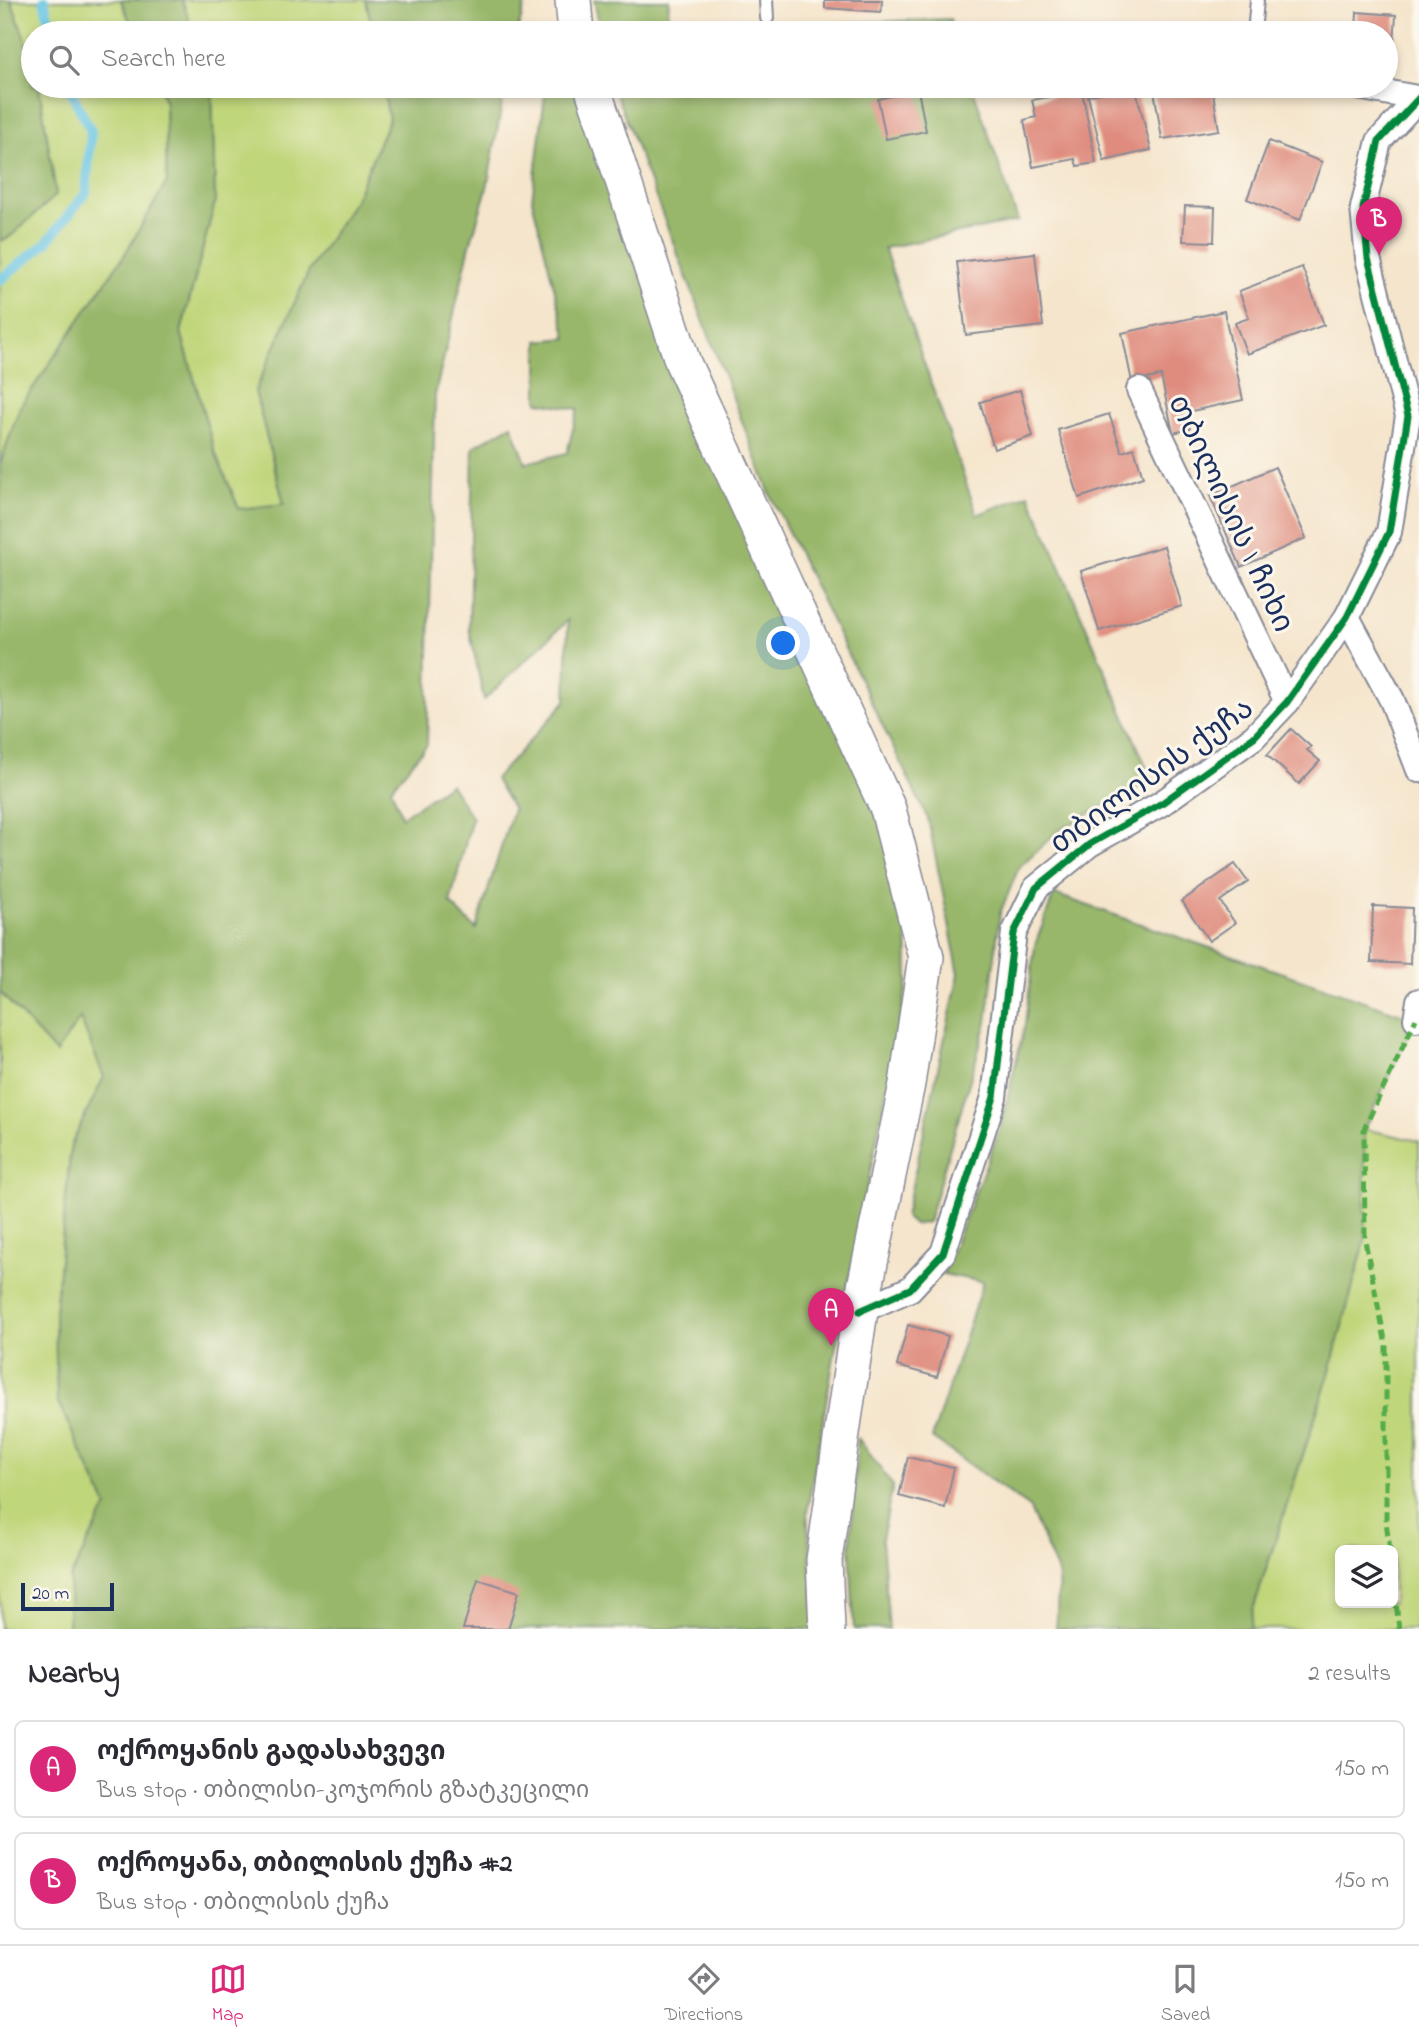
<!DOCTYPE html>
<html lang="en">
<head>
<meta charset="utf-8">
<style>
	:root { --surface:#fff; --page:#f2f2f3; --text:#2b2b33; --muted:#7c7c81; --line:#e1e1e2; --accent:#db2777 }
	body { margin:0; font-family:"Indie Flower","Noto Sans Georgian",sans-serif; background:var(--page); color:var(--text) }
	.controls { position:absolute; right:21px; bottom:21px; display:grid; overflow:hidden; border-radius:10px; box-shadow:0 4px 10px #0003 }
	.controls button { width:63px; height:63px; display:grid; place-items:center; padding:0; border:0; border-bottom:2px solid var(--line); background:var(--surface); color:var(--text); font:35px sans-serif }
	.scale { position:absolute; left:21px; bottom:18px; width:93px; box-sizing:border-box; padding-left:7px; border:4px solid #1b2f5e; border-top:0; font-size:19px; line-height:24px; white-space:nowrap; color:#1b2f5e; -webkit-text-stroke:5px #fbf7ec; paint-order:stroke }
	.you { position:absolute; left:784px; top:644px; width:24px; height:24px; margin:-18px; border:5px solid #fff; border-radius:50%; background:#1a73e8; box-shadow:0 0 0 10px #1a73e833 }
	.badge { display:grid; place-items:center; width:46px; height:46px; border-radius:50%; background:var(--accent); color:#fff; font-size:23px; font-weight:700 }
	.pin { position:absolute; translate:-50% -58px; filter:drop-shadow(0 2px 4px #0008) }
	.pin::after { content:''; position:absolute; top:37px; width:24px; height:21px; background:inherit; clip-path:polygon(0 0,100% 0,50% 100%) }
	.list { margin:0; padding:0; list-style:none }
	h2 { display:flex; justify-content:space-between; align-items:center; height:91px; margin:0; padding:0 28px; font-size:30px }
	h2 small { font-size:23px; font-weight:400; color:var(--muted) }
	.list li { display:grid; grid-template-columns:46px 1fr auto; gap:21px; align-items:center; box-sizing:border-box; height:98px; margin:0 14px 14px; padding:0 14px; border:2px solid var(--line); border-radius:10px }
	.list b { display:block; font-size:26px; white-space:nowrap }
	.list p { margin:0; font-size:23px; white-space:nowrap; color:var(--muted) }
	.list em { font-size:23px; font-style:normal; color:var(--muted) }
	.icon { flex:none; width:38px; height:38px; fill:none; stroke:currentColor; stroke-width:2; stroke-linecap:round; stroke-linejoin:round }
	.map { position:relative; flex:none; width:1419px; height:1629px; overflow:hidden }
	.search { position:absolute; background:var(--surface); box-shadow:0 4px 10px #0003; left:21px; right:21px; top:21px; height:77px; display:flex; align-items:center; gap:18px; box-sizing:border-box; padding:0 24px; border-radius:38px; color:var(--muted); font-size:26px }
	.sheet { height:315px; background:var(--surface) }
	nav { display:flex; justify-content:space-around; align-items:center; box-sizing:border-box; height:98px; border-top:2px solid var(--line); background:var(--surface); font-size:19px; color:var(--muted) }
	nav a { display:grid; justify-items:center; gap:4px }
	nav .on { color:var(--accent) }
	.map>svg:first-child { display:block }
	.green { fill:#c0d67a; stroke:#6e826c; stroke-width:2; fill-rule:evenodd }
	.forest { fill:#98b76a; stroke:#5a7364; stroke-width:2 }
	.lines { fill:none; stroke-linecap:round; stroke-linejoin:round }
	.stream { stroke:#66c4e4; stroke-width:10 }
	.building { fill:#df8c7e }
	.lane-casing { stroke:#888a95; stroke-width:16 }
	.street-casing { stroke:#888a95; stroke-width:28 }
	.secondary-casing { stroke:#888a95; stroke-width:38 }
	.lane { stroke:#fff; stroke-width:12 }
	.street { stroke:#fff; stroke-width:24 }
	.secondary { stroke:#fff; stroke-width:35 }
	.quiet { stroke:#52ab49; stroke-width:5; stroke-dasharray:10 5; stroke-linecap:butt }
	.cycleway-casing { stroke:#fbf7ec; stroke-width:11 }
	.cycleway { stroke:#00873e; stroke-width:7 }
	.labels { text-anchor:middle; stroke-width:6; stroke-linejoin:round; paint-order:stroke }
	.street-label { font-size:30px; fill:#1b2f5e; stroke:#fbf7ec }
</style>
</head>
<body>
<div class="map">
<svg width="1419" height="1629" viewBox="0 0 1419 1629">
	<rect width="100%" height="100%" fill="#fbf7ec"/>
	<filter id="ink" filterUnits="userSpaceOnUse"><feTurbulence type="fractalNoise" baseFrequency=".0143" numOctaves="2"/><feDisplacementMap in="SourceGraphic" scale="14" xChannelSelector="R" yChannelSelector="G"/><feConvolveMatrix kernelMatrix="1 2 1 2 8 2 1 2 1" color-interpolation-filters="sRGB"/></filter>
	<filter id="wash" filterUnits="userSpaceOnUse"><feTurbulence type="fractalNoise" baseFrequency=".00686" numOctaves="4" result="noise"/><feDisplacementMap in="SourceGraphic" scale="28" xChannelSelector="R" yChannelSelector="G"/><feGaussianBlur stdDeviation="1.57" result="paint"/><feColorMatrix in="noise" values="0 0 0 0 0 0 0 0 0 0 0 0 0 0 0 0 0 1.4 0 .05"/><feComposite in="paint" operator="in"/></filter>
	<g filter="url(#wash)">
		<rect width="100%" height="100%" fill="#f5e5cc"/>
		<g class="green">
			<path d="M11,0H121L135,33H33V62Z"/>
			<path d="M182,0H366L373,33H194Z"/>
			<path d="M39,86H158L165,100L167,182L125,254L20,407L0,464V241L11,236L56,194Z"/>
			<path d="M212,86H383L389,119L355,200L309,271L255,391L284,504L239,509L214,450L181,332L215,202Z"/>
			<path d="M0,992L56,1053L80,1018L105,1077L71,1145L55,1313L57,1400L107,1506L70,1578L68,1629H0Z"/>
			<path d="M1364,1129L1419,1141V1629H1250L1253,1610L1329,1374L1365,1241ZM1340,1550H1393V1603H1340Z"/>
		</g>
		<g class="forest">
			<path d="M0,0H11L33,62V86H39L56,195L11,236L0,241Z"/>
			<path d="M121,0H182L194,33H135Z"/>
			<path d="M366,0H526L517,33H373Z"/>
			<path d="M594,0H669L667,29L950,19L954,33H601Z"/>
			<path d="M158,86H212L215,202L181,332L214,450L239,509L284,504L255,391L309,271L355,200L389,120L383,86H505L487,188L470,245L435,395L427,745L391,788L402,817L450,784L472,818L450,903L476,929L513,809L495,779L566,701L568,620L484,700L469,628L473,447L512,425L526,463L567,453L578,409L538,402V341L567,338L532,200L546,86H581L880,806L907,920L908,981L837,1340L807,1512L816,1629H68L70,1578L107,1506L57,1400L55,1313L71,1145L104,1077L80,1018L56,1053L0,992V464L20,407L125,254L167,182L165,100Z"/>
			<path d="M613,86H972L1018,221L884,248L977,515L1029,494L1152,780L1059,830L1019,867L1000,913L987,1022L928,1222L914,1225L905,1217L959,974L928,819L770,494Z"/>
			<path d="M1054,894L1416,1019L1364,1129L1365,1241L1329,1374L1253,1609L1250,1629H1056L1059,1575L1029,1507L932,1438L983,1282L943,1274L1000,1129L1025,1024L1035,945Z"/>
			<path d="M858,1438L893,1486L882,1539L889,1629H854L850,1547Z"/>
		</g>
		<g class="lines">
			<g class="stream">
				<path d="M44,0L52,33"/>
				<path d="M0,280L46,243L86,193L91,131L68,86"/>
			</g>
		</g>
		<g id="blocks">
			<g class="building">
				<path d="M825,0H882L881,12L825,8Z"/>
				<path d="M1357,12L1396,15L1394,43L1386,42V33H1356Z"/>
				<path d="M1129,86H1135L1151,150L1104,161L1088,96Z"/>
				<path d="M1181,86H1212L1219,130L1162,139L1154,90Z"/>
				<path d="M918,90L926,131L886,139L878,99Z"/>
				<path d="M1082,91L1096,163L1077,166L1075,159L1033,167L1024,120L1036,117L1032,100Z"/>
				<path d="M1269,141L1322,162L1300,220L1247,199Z"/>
				<path d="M1185,206L1215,207L1214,242L1183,241Z"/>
				<path d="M1035,253L1043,326L966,335L957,262Z"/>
				<path d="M1302,267L1324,325L1247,354L1235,323L1249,318L1239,291Z"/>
				<path d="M1224,311L1243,400L1187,412L1190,429L1173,433L1161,376L1132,382L1122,333Z"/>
				<path d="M1020,390L1033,436L994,449L980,402Z"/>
				<path d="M1109,414L1122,452L1134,448L1143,477L1079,498L1058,430Z"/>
				<path d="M1275,467L1306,538L1241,567L1210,496Z"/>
				<path d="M1164,546L1182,606L1099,631L1081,571Z"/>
				<path d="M1291,729L1311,747L1307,750L1320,761L1299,784L1267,755Z"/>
				<path d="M1235,864L1248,882L1220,901L1235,923L1209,941L1182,901Z"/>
				<path d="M1373,906L1412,908L1410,964L1371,962Z"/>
				<path d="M908,1325L948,1336L937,1377L897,1366Z"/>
				<path d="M908,1457L954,1468L945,1508L899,1496Z"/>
				<path d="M478,1579L519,1592L508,1629H463Z"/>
			</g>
		</g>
	</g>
	<g filter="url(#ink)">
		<use href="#blocks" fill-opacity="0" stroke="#888a95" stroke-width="2"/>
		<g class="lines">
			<defs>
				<g id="lane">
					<path d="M766,0L767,18"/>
					<path d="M1254,33L1257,0"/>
				</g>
				<g id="street">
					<path d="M1352,86L1417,98"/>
					<path d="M1139,390L1287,702"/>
					<path d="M1347,617L1392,700L1419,770"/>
					<path d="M1416,1019L1419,1001"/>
					<path d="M860,1311L910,1289L943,1253L994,1097L1014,933L1036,888L1090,844L1162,803L1254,737L1287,702L1347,617L1389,532L1408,416L1368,258L1363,208L1379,141L1419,98"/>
				</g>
				<g id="secondary">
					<path d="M573,0L576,33"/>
					<path d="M592,86L683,363L888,809L926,957L907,1084L860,1311L844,1419L824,1560L827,1629"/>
				</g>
			</defs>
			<use href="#lane" class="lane-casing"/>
			<use href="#street" class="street-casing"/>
			<use href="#secondary" class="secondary-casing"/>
			<use href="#lane" class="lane"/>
			<use href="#street" class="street"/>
			<use href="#secondary" class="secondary"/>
			<g class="quiet">
				<path d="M1390,1550L1386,1522V1345L1365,1241L1364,1129L1416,1019"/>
				<path d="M1393,1576L1399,1629"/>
			</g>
			<defs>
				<path id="cycleway" d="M860,1311L910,1289L943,1253L994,1097L1014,933L1036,888L1090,844L1162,803L1254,737L1287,702L1347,617L1389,532L1408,416L1368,258L1363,208L1379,141L1419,98"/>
			</defs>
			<use href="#cycleway" class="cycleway-casing"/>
			<use href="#cycleway" class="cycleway"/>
		</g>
	</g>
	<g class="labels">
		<g class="street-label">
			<text transform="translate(1232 513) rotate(65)" y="10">თბილისის I ჩიხი</text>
			<text transform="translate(1151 775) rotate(-36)" y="10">თბილისის ქუჩა</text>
		</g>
	</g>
</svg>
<div class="controls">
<button><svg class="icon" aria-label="layers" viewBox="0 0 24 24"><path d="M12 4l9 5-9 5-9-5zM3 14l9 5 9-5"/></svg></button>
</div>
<div class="scale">20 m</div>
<div class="you"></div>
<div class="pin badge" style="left:831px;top:1346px">A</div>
<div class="pin badge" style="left:1379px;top:255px">B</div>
<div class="search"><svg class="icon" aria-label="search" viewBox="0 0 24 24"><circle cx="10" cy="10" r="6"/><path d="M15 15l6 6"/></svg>Search here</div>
</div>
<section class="sheet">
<h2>Nearby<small>2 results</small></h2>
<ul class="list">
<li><span class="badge">A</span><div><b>ოქროყანის გადასახვევი</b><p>Bus stop · თბილისი-კოჯორის გზატკეცილი</p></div><em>150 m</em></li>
<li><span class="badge">B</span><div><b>ოქროყანა, თბილისის ქუჩა #2</b><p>Bus stop · თბილისის ქუჩა</p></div><em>150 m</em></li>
</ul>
</section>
<nav>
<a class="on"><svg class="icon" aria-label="map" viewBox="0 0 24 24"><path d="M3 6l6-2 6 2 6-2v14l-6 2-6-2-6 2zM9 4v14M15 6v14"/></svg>Map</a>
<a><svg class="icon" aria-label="directions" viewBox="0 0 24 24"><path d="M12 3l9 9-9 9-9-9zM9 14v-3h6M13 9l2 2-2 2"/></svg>Directions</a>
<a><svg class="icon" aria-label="saved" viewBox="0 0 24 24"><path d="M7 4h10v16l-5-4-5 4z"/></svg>Saved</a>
</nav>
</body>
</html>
